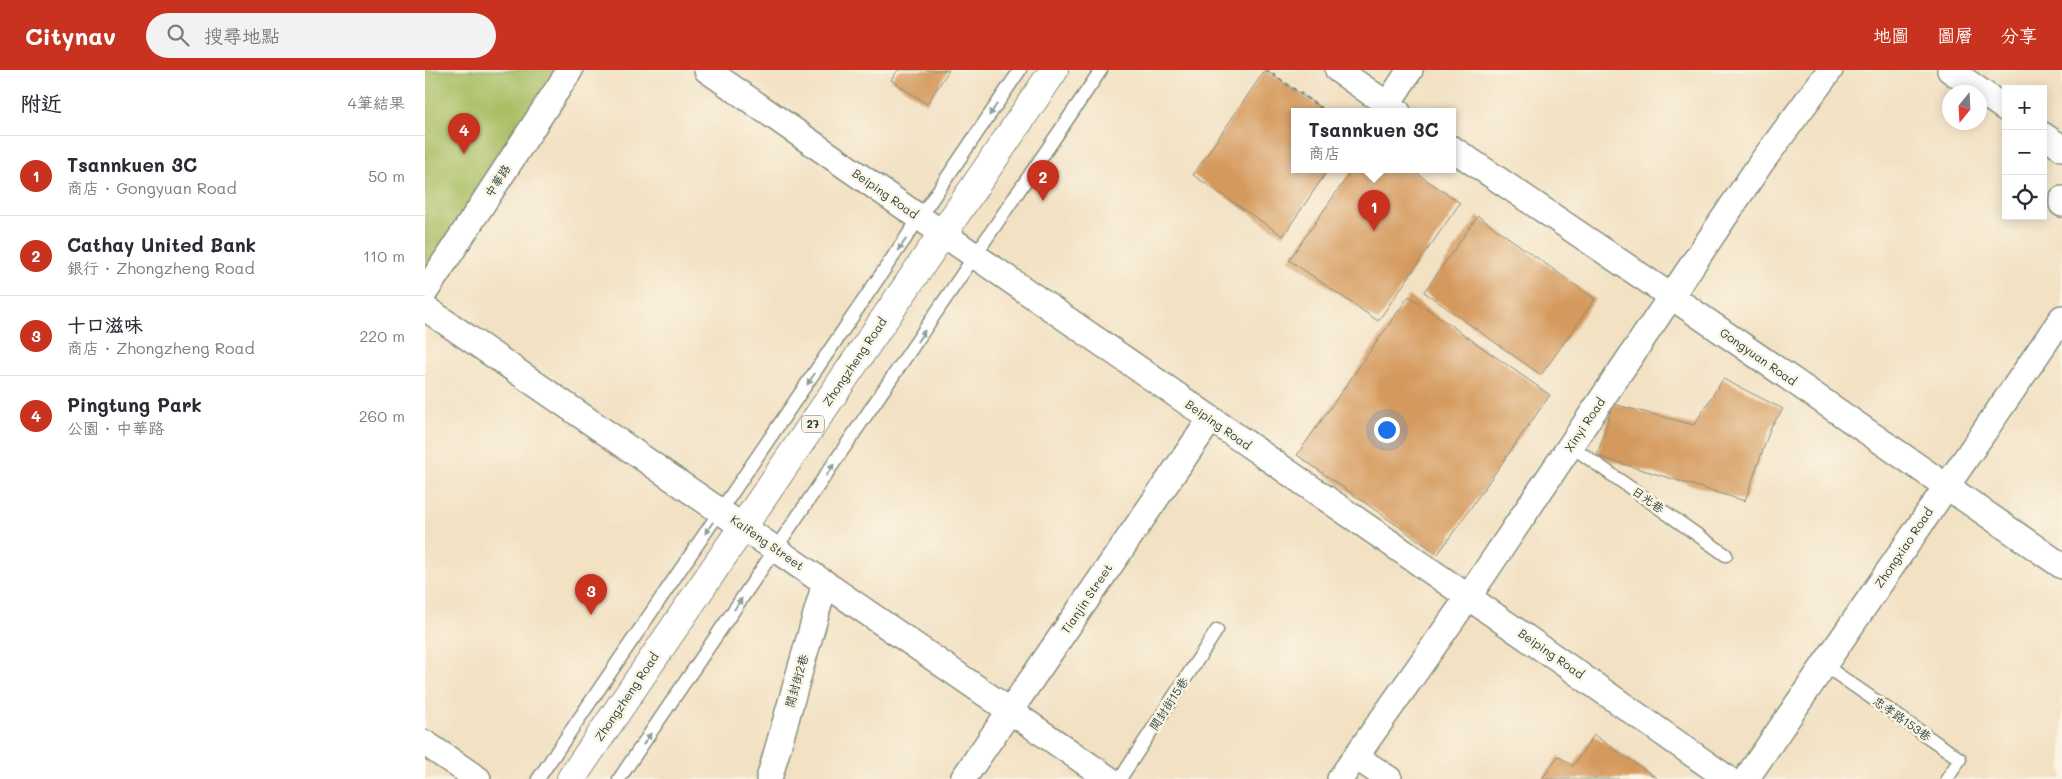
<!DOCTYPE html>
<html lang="zh-TW">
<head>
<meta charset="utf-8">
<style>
	:root { --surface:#fff; --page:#f2f2f3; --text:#2b2b33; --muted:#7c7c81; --line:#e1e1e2; --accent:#c8321e }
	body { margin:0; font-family:Mali,"LXGW WenKai TC",sans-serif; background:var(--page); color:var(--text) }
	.controls { position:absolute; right:15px; top:15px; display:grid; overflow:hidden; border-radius:0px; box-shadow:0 2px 12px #0003 }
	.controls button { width:45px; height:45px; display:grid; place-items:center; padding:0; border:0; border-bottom:1px solid var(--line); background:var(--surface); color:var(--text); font:25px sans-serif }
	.compass { position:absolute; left:1517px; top:15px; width:45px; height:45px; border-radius:50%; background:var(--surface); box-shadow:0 2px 12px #0003; rotate:198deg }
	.you { position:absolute; left:961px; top:359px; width:18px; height:18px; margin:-12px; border:4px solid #fff; border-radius:50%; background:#1a73e8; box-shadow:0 0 0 8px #1a73e833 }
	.badge { display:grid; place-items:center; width:32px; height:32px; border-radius:50%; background:var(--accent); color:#fff; font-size:16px; font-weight:700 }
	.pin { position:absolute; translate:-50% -41px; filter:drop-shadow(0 1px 2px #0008) }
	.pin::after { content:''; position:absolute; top:26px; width:18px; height:15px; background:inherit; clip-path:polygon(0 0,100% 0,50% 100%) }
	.popup { position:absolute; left:866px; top:38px; width:165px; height:65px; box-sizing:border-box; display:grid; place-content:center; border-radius:0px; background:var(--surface); filter:drop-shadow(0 1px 4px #0005); font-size:16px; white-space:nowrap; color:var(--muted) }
	.popup b { font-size:19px; color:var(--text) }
	.popup::after { content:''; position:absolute; left:50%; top:100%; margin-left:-10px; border:10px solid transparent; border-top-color:var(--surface) }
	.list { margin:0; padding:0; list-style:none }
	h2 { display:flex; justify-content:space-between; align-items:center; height:65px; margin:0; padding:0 20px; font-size:21px }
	h2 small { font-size:16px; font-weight:400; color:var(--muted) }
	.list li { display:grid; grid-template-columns:32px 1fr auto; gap:15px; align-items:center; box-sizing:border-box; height:80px; padding:0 20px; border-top:1px solid var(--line) }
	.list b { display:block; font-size:19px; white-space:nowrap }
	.list p { margin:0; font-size:16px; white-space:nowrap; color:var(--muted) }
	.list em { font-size:16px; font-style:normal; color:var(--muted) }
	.icon { flex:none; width:28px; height:28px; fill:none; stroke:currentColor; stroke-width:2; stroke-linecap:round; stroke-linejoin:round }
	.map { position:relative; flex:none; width:1637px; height:709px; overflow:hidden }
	header { display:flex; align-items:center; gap:30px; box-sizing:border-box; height:70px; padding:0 25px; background:var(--accent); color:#fff }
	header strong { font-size:24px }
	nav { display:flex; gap:28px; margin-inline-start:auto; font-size:18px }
	.search { width:350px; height:45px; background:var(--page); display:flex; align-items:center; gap:12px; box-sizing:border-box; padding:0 18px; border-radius:28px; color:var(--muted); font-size:19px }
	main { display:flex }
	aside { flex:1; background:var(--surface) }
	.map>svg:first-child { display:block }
	.green { fill:#a7bd62; stroke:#637d4b }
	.building { fill:#d4995b }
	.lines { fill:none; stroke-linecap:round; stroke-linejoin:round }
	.lane-casing { stroke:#888f7c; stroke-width:15 }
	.street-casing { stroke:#888f7c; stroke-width:28 }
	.primary-casing { stroke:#888f7c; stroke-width:30 }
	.path { stroke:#888f7c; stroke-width:3; stroke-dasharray:4 4; stroke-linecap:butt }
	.lane { stroke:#fff; stroke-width:12 }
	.street { stroke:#fff; stroke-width:25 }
	.primary { stroke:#fff; stroke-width:28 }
	.oneway { fill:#8f9e9a }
	.labels { text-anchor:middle; stroke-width:5; stroke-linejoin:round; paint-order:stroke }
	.shield { fill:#fcf5e5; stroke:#617469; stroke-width:1 }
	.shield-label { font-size:11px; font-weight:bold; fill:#1f3d34 }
	.street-label { font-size:12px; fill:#1f3d34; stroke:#fcf5e5 }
</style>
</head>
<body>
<header>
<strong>Citynav</strong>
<div class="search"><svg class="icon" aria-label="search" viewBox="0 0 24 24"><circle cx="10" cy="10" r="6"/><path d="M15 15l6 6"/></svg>搜尋地點</div>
<nav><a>地圖</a><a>圖層</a><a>分享</a></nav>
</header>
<main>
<aside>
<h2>附近<small>4筆結果</small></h2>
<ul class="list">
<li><span class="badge">1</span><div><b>Tsannkuen 3C</b><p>商店 · Gongyuan Road</p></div><em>50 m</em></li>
<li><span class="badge">2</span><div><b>Cathay United Bank</b><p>銀行 · Zhongzheng Road</p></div><em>110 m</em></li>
<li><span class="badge">3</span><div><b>十口滋味</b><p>商店 · Zhongzheng Road</p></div><em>220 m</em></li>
<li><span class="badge">4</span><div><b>Pingtung Park</b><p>公園 · 中華路</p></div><em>260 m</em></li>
</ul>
</aside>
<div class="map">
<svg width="1637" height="709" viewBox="0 0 1637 709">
	<rect width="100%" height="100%" fill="#fcf5e5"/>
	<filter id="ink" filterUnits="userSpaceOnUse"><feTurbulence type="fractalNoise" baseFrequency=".02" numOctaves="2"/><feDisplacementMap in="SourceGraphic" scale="10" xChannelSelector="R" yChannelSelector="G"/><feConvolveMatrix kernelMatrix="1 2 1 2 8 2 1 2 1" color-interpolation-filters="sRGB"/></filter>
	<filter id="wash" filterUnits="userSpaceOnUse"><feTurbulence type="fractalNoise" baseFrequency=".0096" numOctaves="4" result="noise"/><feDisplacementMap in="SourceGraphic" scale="20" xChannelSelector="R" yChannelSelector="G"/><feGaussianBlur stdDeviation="1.12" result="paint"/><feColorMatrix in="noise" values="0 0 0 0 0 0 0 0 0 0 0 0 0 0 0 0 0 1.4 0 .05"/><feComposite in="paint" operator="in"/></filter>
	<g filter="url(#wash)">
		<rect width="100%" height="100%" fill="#f2e1c3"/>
		<path class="green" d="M0,0H136L0,197Z"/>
		<g id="blocks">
			<g class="building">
				<path d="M473,0H524L502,34L466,10Z"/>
				<path d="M840,0L902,42H870V100H903L858,166L768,105Z"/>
				<path d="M927,100H987L1035,133L953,251L864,190Z"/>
				<path d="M1053,146L1170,229L1116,305L999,222Z"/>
				<path d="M984,226L1125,325L1013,484L872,385Z"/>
				<path d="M1298,309L1358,339L1346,357L1320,431L1172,386L1188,334L1269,355Z"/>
				<path d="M1169,665L1233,709H1117L1133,686L1148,696Z"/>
			</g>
		</g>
	</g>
	<g filter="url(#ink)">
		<use href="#blocks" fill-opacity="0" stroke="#888f7c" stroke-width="1"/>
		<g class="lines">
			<defs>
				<g id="lane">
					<path d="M1146,376L1301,485"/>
					<path d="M1399,595L1535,689L1522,709"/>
					<path d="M113,709L595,0"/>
					<path d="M194,709L676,0"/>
					<path d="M695,709L792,560"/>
				</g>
				<g id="street">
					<path d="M282,0C622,237 965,470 1303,709"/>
					<path d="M913,0L973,42"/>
					<path d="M1525,0L1581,39"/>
					<path d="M962,35L985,0"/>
					<path d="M1618,65L1637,78"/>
					<path d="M1028,79L1247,227L1637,496"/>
					<path d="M1637,129V134"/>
					<path d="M0,222L145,0"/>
					<path d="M0,238L684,709"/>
					<path d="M0,673L53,709"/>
					<path d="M931,687L964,709"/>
					<path d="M344,709L400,513"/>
					<path d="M538,709L785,350"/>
					<path d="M915,709L1044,526L1336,93L1405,0"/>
					<path d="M1321,709L1637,248"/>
				</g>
				<path id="primary" d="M146,709L629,0"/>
			</defs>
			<use href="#lane" class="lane-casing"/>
			<use href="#street" class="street-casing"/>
			<use href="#primary" class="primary-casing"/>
			<path class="path" d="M841,0L902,42"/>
			<use href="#lane" class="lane"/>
			<use href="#street" class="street"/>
			<use href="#primary" class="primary"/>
		</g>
		<defs><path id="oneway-solid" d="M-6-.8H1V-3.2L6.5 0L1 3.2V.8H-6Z" transform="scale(1.25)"/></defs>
		<g class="oneway">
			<use href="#oneway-solid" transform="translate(568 40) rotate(124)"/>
			<use href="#oneway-solid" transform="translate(477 175) rotate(124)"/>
			<use href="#oneway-solid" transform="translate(496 266) rotate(-56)"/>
			<use href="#oneway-solid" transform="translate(386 309) rotate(124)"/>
			<use href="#oneway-solid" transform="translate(405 400) rotate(-56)"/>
			<use href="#oneway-solid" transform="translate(284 458) rotate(124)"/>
			<use href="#oneway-solid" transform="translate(313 534) rotate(-56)"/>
			<use href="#oneway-solid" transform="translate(222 669) rotate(-56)"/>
		</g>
	</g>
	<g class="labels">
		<rect class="shield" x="377" y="345.5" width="22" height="17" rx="4"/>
		<g class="shield-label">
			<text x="388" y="358">27</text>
		</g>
		<g class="street-label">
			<text transform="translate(73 111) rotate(-57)" y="4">中華路</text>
			<text transform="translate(460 124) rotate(35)" y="4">Beiping Road</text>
			<text transform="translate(1333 287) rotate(35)" y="4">Gongyuan Road</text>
			<text transform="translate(430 292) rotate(-56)" y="4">Zhongzheng Road</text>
			<text transform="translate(793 355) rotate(35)" y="4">Beiping Road</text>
			<text transform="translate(1160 355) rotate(-56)" y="4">Xinyi Road</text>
			<text transform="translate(1223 430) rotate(35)" y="4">日光巷</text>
			<text transform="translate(342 473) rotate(35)" y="4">Kaifeng Street</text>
			<text transform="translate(1479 478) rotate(-56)" y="4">Zhongxiao Road</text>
			<text transform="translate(662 529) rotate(-56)" y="4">Tianjin Street</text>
			<text transform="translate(1126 584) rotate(35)" y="4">Beiping Road</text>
			<text transform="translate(372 611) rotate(-74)" y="4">開封街2巷</text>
			<text transform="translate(202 627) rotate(-56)" y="4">Zhongzheng Road</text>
			<text transform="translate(744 634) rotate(-57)" y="4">開封街15巷</text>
			<text transform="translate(1477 649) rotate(35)" y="4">忠孝路153巷</text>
		</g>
	</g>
</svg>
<div class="controls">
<button>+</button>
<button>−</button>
<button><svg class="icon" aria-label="locate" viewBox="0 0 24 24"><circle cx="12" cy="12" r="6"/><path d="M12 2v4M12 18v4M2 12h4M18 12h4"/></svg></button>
</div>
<svg class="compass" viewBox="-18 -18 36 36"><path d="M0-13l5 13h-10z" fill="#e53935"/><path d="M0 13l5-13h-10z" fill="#7c7c81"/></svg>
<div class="you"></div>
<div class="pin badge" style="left:949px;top:161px">1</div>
<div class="popup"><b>Tsannkuen 3C</b>商店</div>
<div class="pin badge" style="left:618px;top:131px">2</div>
<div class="pin badge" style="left:166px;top:545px">3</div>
<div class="pin badge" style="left:39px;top:84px">4</div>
</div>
</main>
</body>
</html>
